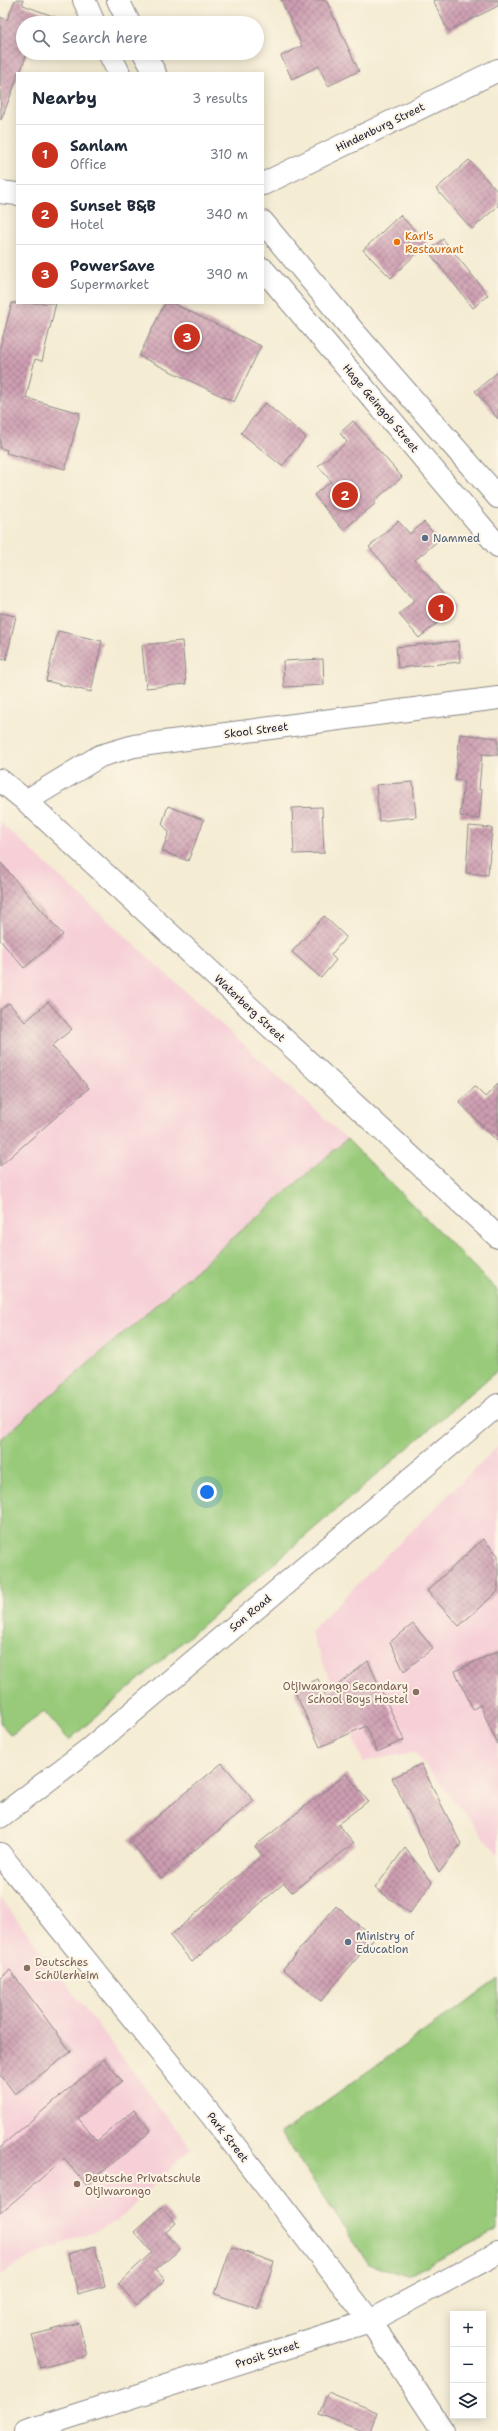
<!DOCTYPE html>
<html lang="en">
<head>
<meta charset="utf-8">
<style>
	:root { --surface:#fff; --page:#f6f6f7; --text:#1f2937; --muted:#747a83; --line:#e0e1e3; --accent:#c8321e }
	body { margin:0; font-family:"Shantell Sans",sans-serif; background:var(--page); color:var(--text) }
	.controls { position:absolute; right:12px; bottom:12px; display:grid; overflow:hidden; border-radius:0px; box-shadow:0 2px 10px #0003 }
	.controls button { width:36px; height:36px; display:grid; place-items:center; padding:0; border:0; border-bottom:1px solid var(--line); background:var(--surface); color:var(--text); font:20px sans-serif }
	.you { position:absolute; left:207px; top:1492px; width:14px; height:14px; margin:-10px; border:3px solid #fff; border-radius:50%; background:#1a73e8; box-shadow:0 0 0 6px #1a73e833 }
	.badge { display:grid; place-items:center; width:26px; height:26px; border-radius:50%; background:var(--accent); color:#fff; font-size:13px; font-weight:700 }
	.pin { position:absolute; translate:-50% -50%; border:2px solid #fff; box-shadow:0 1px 4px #0006 }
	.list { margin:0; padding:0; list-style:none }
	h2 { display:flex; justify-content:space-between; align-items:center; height:52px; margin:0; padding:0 16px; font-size:17px }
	h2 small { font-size:13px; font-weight:400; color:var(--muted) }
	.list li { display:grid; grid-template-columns:26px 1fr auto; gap:12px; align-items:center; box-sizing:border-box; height:60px; padding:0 16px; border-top:1px solid var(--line) }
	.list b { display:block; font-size:15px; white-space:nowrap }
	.list p { margin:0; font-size:13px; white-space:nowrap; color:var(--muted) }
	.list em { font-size:13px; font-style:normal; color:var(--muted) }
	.icon { flex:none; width:22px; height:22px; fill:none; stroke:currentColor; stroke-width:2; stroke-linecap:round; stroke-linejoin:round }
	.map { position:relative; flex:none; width:498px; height:2431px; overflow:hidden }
	.search { position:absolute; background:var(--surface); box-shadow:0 2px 10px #0003; left:16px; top:16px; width:248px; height:44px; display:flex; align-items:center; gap:10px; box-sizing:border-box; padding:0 14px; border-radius:22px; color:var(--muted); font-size:15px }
	.panel { position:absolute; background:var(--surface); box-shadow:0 2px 10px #0003; left:16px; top:72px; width:248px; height:232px; border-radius:0px }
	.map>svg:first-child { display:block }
	.built { fill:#f6cfd7 }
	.grass { fill:#99ca7a; stroke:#5e765a }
	.building { fill:url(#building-cross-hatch) }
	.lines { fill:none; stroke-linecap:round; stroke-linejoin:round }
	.minor-casing { stroke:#8b8787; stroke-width:24 }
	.highway-casing { stroke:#8b8787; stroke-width:24 }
	.minor { stroke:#fff; stroke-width:22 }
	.highway { stroke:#fff; stroke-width:22 }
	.food-dot { fill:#e8710a; stroke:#fcf5e5; stroke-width:1.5 }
	.service-dot { fill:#5c6f8a; stroke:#fcf5e5; stroke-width:1.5 }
	.education-dot { fill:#8d6e63; stroke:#fcf5e5; stroke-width:1.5 }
	.labels { text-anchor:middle; stroke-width:4; stroke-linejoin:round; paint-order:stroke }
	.street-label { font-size:11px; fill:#22223b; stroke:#fcf5e5 }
	.food-label { font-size:11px; fill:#c56008; stroke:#fcf5e5; text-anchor:start }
	.service-label { font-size:11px; fill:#4e5e75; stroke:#fcf5e5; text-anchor:start }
	.education-label { font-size:11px; fill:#785e54; stroke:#fcf5e5; text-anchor:start }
</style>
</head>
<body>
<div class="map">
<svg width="498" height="2431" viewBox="0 0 498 2431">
	<defs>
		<pattern id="building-cross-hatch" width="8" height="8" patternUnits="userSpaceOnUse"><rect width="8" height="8" fill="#cd9eb1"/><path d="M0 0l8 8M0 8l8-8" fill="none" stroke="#a68091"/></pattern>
	</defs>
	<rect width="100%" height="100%" fill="#fcf5e5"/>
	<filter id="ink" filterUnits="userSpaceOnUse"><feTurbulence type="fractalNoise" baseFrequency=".025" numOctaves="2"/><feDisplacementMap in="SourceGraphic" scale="8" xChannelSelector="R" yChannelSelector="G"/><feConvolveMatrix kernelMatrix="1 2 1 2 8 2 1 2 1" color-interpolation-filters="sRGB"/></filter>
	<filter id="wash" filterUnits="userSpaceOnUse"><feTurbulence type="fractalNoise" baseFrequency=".012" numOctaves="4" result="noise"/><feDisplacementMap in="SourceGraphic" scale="16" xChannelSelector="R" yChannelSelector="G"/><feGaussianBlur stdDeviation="0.9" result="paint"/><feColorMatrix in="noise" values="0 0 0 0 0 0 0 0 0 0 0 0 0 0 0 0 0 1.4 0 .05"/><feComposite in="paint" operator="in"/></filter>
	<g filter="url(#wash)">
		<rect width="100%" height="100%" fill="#f4ecd3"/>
		<g class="built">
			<path d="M0,822L347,1139L0,1440Z"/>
			<path d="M498,1446V1854L414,1752L363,1762L310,1631Z"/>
			<path d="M0,1897L191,2148L118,2221L30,2257L0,2275Z"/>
		</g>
		<g class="grass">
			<path d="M347,1139L498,1291V1370L69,1740L44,1711L11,1735L0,1723V1440Z"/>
			<path d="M498,1979V2229L407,2276L369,2264L281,2133Z"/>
		</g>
		<g id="blocks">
			<g class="building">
				<path d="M15,0H23V5L66,21L23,23V53H27L20,73H17V79L1,120L0,17L7,20Z"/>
				<path d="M281,0H326L359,71L328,86L319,66L292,79L281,56L302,46Z"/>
				<path d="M433,0H498V6L448,31Z"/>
				<path d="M469,160L498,192V206L472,229L436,189Z"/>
				<path d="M400,215L427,243L391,278L363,250Z"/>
				<path d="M443,239L488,295L473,308L428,251Z"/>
				<path d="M12,303H56L42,361L35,359L26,398L80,413L65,469L6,453L7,450L0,448V347Z"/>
				<path d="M165,303H172L261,346L234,402L139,356Z"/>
				<path d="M498,372V419L475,391Z"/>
				<path d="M265,403L306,437L282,466L241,433Z"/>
				<path d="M353,421L402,477L374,501L376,503L343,530L314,495L331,481L318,466L347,442L340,433Z"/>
				<path d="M398,521L410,534L424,522L439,540L415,560L455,608L419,638L399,614L415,600L369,547Z"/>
				<path d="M0,613L16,616L6,660L0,659Z"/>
				<path d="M58,631L102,641L91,692L46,681Z"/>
				<path d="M182,641L186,684L146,688L142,645Z"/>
				<path d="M458,641L460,662L398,668L396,647Z"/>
				<path d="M323,659L324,685L284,687L283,661Z"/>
				<path d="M460,734L498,738V755L482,754L479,790H482L479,819L460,816L464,781L455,780Z"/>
				<path d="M413,782L416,817L379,821L376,785Z"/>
				<path d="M168,806L204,820L188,861L162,851L169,832L162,824Z"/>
				<path d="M322,807L324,853L294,854L292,808Z"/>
				<path d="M469,826L492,828L488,875L466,873Z"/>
				<path d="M0,862L63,935L24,968L0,940Z"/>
				<path d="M324,916L346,937L331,955L336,960L321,978L292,952Z"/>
				<path d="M48,1002L72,1029L52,1046L89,1088L0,1166V1010L9,1003L25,1022Z"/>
				<path d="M498,1084V1142L459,1102L475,1087L485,1097Z"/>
				<path d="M483,1539L498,1555V1591L459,1626L427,1591Z"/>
				<path d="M413,1624L433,1648L404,1671L390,1642Z"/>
				<path d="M498,1651V1745L480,1705L473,1709L455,1671Z"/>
				<path d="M368,1661L404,1740L377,1752L366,1726L320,1747L294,1690L318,1679L325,1695Z"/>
				<path d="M222,1763L254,1801L161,1878L129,1840Z"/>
				<path d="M421,1764L461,1844L439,1873L392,1778Z"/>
				<path d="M346,1774L368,1801L338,1824L354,1843L292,1892L284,1883L192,1962L170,1936L262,1855L255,1846Z"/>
				<path d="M405,1848L432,1882L410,1913L375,1888Z"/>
				<path d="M336,1906L374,1938L321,2001L283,1969Z"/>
				<path d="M10,1970L71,2052L15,2094L0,2074V1978Z"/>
				<path d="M104,2059L122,2081L78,2118L97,2141L134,2110L151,2131L87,2185L64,2159L0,2213V2147Z"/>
				<path d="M162,2207L176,2223L165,2233L180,2249L156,2270L165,2280L137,2305L118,2284L152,2252L134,2232Z"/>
				<path d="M95,2246L105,2286L78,2294L68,2254Z"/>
				<path d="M231,2247L274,2262L258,2309L215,2294Z"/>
				<path d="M79,2323L87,2356L40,2368L32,2335Z"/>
				<path d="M328,2392L377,2412L370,2431H362L319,2414Z"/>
			</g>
		</g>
	</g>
	<g filter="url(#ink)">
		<use href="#blocks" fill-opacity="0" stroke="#8b8787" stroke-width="1"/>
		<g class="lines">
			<defs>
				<g id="minor">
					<path d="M263,184L498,70"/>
					<path d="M0,192L17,194"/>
					<path d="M0,780L26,801L498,1237"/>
					<path d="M26,801L100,756L134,746L498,698"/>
					<path d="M0,1817L89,1749L498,1405"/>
					<path d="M0,1854L211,2115L370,2321L443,2431"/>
					<path d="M26,2431L370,2321L498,2253"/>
				</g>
				<g id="highway">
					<path d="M84,0L94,23"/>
					<path d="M118,0L129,23"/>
					<path d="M109,53L119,73"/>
					<path d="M144,53L155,73"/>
					<path d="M263,222L355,333L498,497"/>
					<path d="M263,269L498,546"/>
				</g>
			</defs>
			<use href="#minor" class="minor-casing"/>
			<use href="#highway" class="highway-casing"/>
			<use href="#minor" class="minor"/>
			<use href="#highway" class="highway"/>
		</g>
	</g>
	<circle class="food-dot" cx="397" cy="242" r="4"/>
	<g class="service-dot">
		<circle cx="425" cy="538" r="4"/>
		<circle cx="348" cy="1942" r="4"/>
	</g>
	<g class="education-dot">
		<circle cx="416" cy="1692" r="4"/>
		<circle cx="27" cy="1968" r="4"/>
		<circle cx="77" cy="2184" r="4"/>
	</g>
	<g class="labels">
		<g class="street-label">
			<text transform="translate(380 127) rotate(-26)" y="4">Hindenburg Street</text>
			<text transform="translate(381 408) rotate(50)" y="4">Hage Geingob Street</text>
			<text transform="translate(256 730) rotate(-7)" y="4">Skool Street</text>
			<text transform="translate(250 1008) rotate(43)" y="4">Waterberg Street</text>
			<text transform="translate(250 1613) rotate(-40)" y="4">Son Road</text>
			<text transform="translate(228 2137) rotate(52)" y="4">Park Street</text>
			<text transform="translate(267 2354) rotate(-18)" y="4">Prosit Street</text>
		</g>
		<g class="food-label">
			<text x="405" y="240">Kari's<tspan x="405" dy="13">Restaurant</tspan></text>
		</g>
		<g class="service-label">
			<text x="433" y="542">Nammed</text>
			<text x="356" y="1940">Ministry of<tspan x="356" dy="13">Education</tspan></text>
		</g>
		<g class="education-label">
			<text x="408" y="1690" text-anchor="end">Otjiwarongo Secondary<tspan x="408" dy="13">School Boys Hostel</tspan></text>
			<text x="35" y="1966">Deutsches<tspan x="35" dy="13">Schülerheim</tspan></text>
			<text x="85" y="2182">Deutsche Privatschule<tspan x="85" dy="13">Otjiwarongo</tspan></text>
		</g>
	</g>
</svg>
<div class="controls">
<button>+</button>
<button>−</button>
<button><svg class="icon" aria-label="layers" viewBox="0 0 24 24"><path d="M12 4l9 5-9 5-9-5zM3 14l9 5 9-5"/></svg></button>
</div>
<div class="you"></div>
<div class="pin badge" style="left:441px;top:608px">1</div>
<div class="pin badge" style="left:345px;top:495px">2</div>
<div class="pin badge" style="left:187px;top:337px">3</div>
<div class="search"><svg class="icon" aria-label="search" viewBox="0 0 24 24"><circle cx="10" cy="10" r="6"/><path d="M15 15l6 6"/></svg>Search here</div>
<section class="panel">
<h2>Nearby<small>3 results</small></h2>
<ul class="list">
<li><span class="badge">1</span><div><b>Sanlam</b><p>Office</p></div><em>310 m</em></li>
<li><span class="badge">2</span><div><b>Sunset B&amp;B</b><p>Hotel</p></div><em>340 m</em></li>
<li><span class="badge">3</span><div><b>PowerSave</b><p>Supermarket</p></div><em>390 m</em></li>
</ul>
</section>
</div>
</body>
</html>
